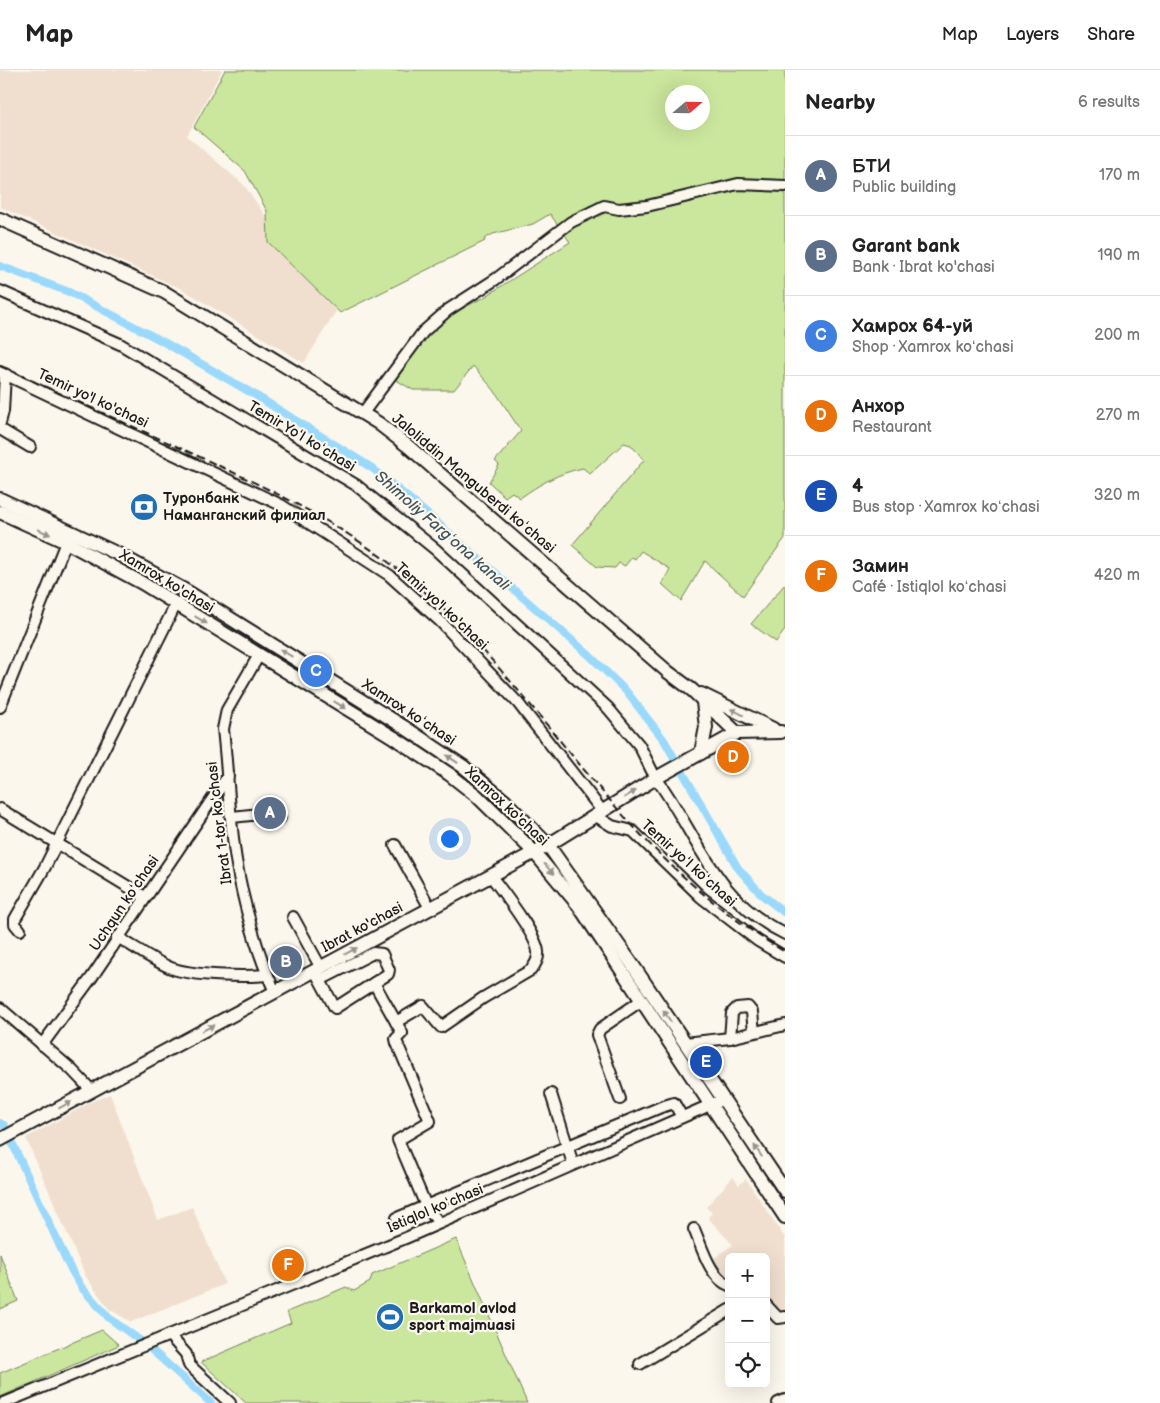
<!DOCTYPE html>
<html lang="en">
<head>
<meta charset="utf-8">
<style>
	:root { --surface:#fff; --page:#f6f6f6; --text:#222; --muted:#767676; --line:#e0e0e0; --accent:#ea580c }
	body { margin:0; font-family:"Balsamiq Sans",sans-serif; background:var(--page); color:var(--text) }
	.controls { position:absolute; right:15px; bottom:15px; display:grid; overflow:hidden; border-radius:8px; box-shadow:0 5px 20px #0002 }
	.controls button { width:45px; height:45px; display:grid; place-items:center; padding:0; border:0; border-bottom:1px solid var(--line); background:var(--surface); color:var(--text); font:25px sans-serif }
	.compass { position:absolute; left:665px; top:15px; width:45px; height:45px; border-radius:50%; background:var(--surface); box-shadow:0 5px 20px #0002; rotate:70deg }
	.you { position:absolute; left:449px; top:768px; width:18px; height:18px; margin:-12px; border:4px solid #fff; border-radius:50%; background:#1a73e8; box-shadow:0 0 0 8px #1a73e833 }
	.badge { display:grid; place-items:center; width:32px; height:32px; border-radius:50%; background:var(--accent); color:#fff; font-size:16px; font-weight:700 }
	.pin { position:absolute; translate:-50% -50%; border:2px solid #fff; box-shadow:0 1px 5px #0006 }
	.list { margin:0; padding:0; list-style:none }
	h2 { display:flex; justify-content:space-between; align-items:center; height:65px; margin:0; padding:0 20px; font-size:21px }
	h2 small { font-size:16px; font-weight:400; color:var(--muted) }
	.list li { display:grid; grid-template-columns:32px 1fr auto; gap:15px; align-items:center; box-sizing:border-box; height:80px; padding:0 20px; border-top:1px solid var(--line) }
	.list b { display:block; font-size:19px; white-space:nowrap }
	.list p { margin:0; font-size:16px; white-space:nowrap; color:var(--muted) }
	.list em { font-size:16px; font-style:normal; color:var(--muted) }
	.icon { flex:none; width:28px; height:28px; fill:none; stroke:currentColor; stroke-width:2; stroke-linecap:round; stroke-linejoin:round }
	.map { position:relative; flex:none; width:785px; height:1333px; overflow:hidden }
	header { display:flex; align-items:center; gap:30px; box-sizing:border-box; height:70px; padding:0 25px; background:var(--surface); border-bottom:1px solid var(--line) }
	header strong { font-size:24px }
	nav { display:flex; gap:28px; margin-inline-start:auto; font-size:18px }
	main { display:flex }
	aside { flex:1; background:var(--surface) }
	.map>svg:first-child { display:block }
	.built { fill:#f0dfce }
	.green { fill:#cbe69d; stroke:#74815c; fill-rule:evenodd }
	.lines { fill:none; stroke-linecap:round; stroke-linejoin:round }
	.canal { stroke:#9bd9fc; stroke-width:8 }
	.minor-casing { stroke:#1c1c1c; stroke-width:14 }
	.major-casing { stroke:#1c1c1c; stroke-width:16 }
	.minor { stroke:#fbf7ec; stroke-width:10 }
	.major { stroke:#fbf7ec; stroke-width:12 }
	.rail { stroke:#1c1c1c; stroke-width:2; stroke-dasharray:8 4; stroke-linecap:butt }
	.oneway { fill:#97948e }
	.labels { text-anchor:middle; stroke-width:4.5; stroke-linejoin:round; paint-order:stroke }
	.street-label { font-size:15px; fill:#1c1c1c; stroke:#fbf7ec }
	.poi-label { font-size:15px; font-weight:bold; fill:#1c1c1c; stroke:#fbf7ec; text-anchor:start }
	.water-label { font-size:16px; font-style:italic; fill:#42555f; stroke:#fbf7ec }
</style>
</head>
<body>
<header>
<strong>Map</strong>
<nav><a>Map</a><a>Layers</a><a>Share</a></nav>
</header>
<main>
<div class="map">
<svg width="785" height="1333" viewBox="0 0 785 1333">
	<rect width="100%" height="100%" fill="#fbf7ec"/>
	<filter id="ink" filterUnits="userSpaceOnUse"><feTurbulence type="fractalNoise" baseFrequency=".02" numOctaves="2"/><feDisplacementMap in="SourceGraphic" scale="10" xChannelSelector="R" yChannelSelector="G"/><feConvolveMatrix kernelMatrix="1 2 1 2 8 2 1 2 1" color-interpolation-filters="sRGB"/></filter>
	<g filter="url(#ink)">
		<g class="built">
			<path d="M0,0H222L187,66L244,115L286,175L336,241L304,293L182,219L0,137Z"/>
			<path d="M110,1024L158,1150L192,1137L225,1214L131,1252L109,1239L86,1207L26,1068L91,1032Z"/>
			<path d="M733,1107L739,1115L746,1109L785,1168V1243L778,1248L766,1233V1187H729V1211L726,1213L710,1191L733,1175L708,1148L712,1143L706,1137Z"/>
		</g>
		<g class="green">
			<path d="M225,0H785V468L743,526L705,491L681,531L662,514L670,499L641,481L635,489L632,487L625,496L619,493L615,498L597,497L572,475L644,390L631,375L624,373L590,404L583,398C558,403 540,414 520,428L512,422L505,427L489,412L499,395L495,391L521,361L494,320L473,296L454,320H413L391,307L445,247L483,228L570,172L550,144L533,154L493,164L484,169L485,171L340,243L268,172L267,141L245,101L194,57ZM672,22H702V52H672Z"/>
			<path d="M785,514V560L776,572L751,554Z"/>
			<path d="M456,1169L527,1333H246L201,1292L291,1253L287,1242L346,1217L354,1221L370,1212L372,1205Z"/>
			<path d="M0,1184L18,1231L0,1239Z"/>
			<path d="M102,1260L119,1275L0,1327V1303Z"/>
		</g>
		<g class="lines">
			<g class="canal">
				<path d="M0,196L69,222L162,271L255,325L372,398L411,430L589,585L626,621L664,670L738,798L761,824L785,843"/>
				<path d="M0,1053L4,1055L69,1196L82,1218L109,1248L145,1274L211,1333"/>
			</g>
			<defs>
				<g id="minor">
					<path d="M0,221L120,274L356,415L435,479L608,638L639,675L652,701"/>
					<path d="M0,302L281,435L389,505L440,551L518,633L603,742"/>
					<path d="M363,343L423,262L448,240L496,209L571,152L604,136L619,139L647,136L738,114L785,116"/>
					<path d="M0,353L3,341L5,304"/>
					<path d="M0,359L30,377"/>
					<path d="M259,585L227,640L223,659C228,703 229,747 236,790C243,832 257,883 275,922"/>
					<path d="M0,637L66,472"/>
					<path d="M656,708C699,767 714,830 785,864"/>
					<path d="M0,739L145,827"/>
					<path d="M596,746L612,756L633,761L701,827L758,871L785,887"/>
					<path d="M232,747L260,744L280,748"/>
					<path d="M395,775L430,838"/>
					<path d="M293,847L321,898"/>
					<path d="M20,860L15,854V849L45,797L176,534"/>
					<path d="M117,867C135,877 152,890 171,898C192,906 244,907 267,905"/>
					<path d="M315,901L335,938L388,904L389,900L382,884L373,883L320,910"/>
					<path d="M374,913L396,952L423,936L441,957L483,928L531,900C535,895 539,889 538,882C537,865 502,821 491,806"/>
					<path d="M0,938L72,1000L92,1021"/>
					<path d="M396,952L402,963L396,969L397,973L430,1051L398,1070L426,1136L439,1153"/>
					<path d="M730,968L732,943L737,938L748,937L752,942L754,962"/>
					<path d="M685,973L730,968L785,955"/>
					<path d="M42,975L92,907L228,706"/>
					<path d="M551,1024L573,1094"/>
					<path d="M620,1029L597,965L600,959L642,930"/>
					<path d="M397,1148L661,1037L674,1033L682,1047"/>
					<path d="M694,1159C702,1177 710,1208 729,1215"/>
					<path d="M766,1235L778,1248L785,1247"/>
					<path d="M169,1265L186,1284L189,1295L230,1333"/>
					<path d="M640,1294L729,1240"/>
					<path d="M4,1333L408,1167L717,1032"/>
					<path d="M778,1333L785,1330"/>
				</g>
				<g id="major">
					<path d="M0,149L164,222L378,353L409,377L668,602L692,620L737,663"/>
					<path d="M0,429L118,484L188,522L404,657L464,697L506,732L548,775L632,894L785,1121"/>
					<path d="M0,442L66,472L142,513L393,667L449,704L477,726L534,782L579,836L785,1147"/>
					<path d="M701,624L773,659"/>
					<path d="M701,683L706,657L703,632"/>
					<path d="M0,1070L548,775L656,708L737,663L781,662"/>
				</g>
			</defs>
			<use href="#minor" class="minor-casing"/>
			<use href="#major" class="major-casing"/>
			<use href="#minor" class="minor"/>
			<use href="#major" class="major"/>
			<path class="rail" d="M0,296C59,323 118,350 178,377C275,421 362,461 441,537C511,604 567,684 632,755C676,804 728,848 785,882"/>
		</g>
		<defs><path id="oneway-solid" d="M-6-.8H1V-3.2L6.5 0L1 3.2V.8H-6Z" transform="scale(1.25)"/></defs>
		<g class="oneway">
			<use href="#oneway-solid" transform="translate(44 462) rotate(24)"/>
			<use href="#oneway-solid" transform="translate(201 550) rotate(31)"/>
			<use href="#oneway-solid" transform="translate(286 583) rotate(-149)"/>
			<use href="#oneway-solid" transform="translate(340 635) rotate(31)"/>
			<use href="#oneway-solid" transform="translate(737 642) rotate(-154)"/>
			<use href="#oneway-solid" transform="translate(452 689) rotate(-146)"/>
			<use href="#oneway-solid" transform="translate(630 724) rotate(-32)"/>
			<use href="#oneway-solid" transform="translate(549 799) rotate(48)"/>
			<use href="#oneway-solid" transform="translate(351 881) rotate(-28)"/>
			<use href="#oneway-solid" transform="translate(667 946) rotate(-124)"/>
			<use href="#oneway-solid" transform="translate(208 958) rotate(-28)"/>
			<use href="#oneway-solid" transform="translate(65 1035) rotate(-28)"/>
			<use href="#oneway-solid" transform="translate(758 1081) rotate(-124)"/>
		</g>
	</g>
	<defs>
		<symbol id="bank-disc" viewBox="-11 -11 22 22"><circle r="9.5" fill="#1f6fb2" stroke="#fbf7ec"/><path d="M-6-4H6V4H-6ZM0-2.3a2.3 2.3 0 1 0 0 4.6a2.3 2.3 0 1 0 0-4.6Z" fill="#fff"/></symbol>
		<symbol id="stadium-disc" viewBox="-11 -11 22 22"><circle r="9.5" fill="#1f6fb2" stroke="#fbf7ec"/><path d="M0-5a6.5 5 0 1 0 0 10a6.5 5 0 1 0 0-10ZM-3.5-1.8h7v3.6h-7Z" fill="#fff"/></symbol>
	</defs>
	<g fill-rule="evenodd">
		<use href="#bank-disc" x="128" y="421" width="32" height="32"/>
		<use href="#stadium-disc" x="374" y="1231" width="32" height="32"/>
	</g>
	<g class="labels">
		<g class="street-label">
			<text transform="translate(93 328) rotate(25)" y="5">Temir yo'l ko'chasi</text>
			<text transform="translate(302 366) rotate(31)" y="5">Temir Yoʻl koʻchasi</text>
			<text transform="translate(474 413) rotate(40)" y="5">Jaloliddin Manguberdi koʻchasi</text>
			<text transform="translate(167 511) rotate(31)" y="5">Xamrox ko'chasi</text>
			<text transform="translate(442 536) rotate(43)" y="5">Temir yo'l ko'chasi</text>
			<text transform="translate(409 642) rotate(33)" y="5">Xamrox koʻchasi</text>
			<text transform="translate(507 736) rotate(43)" y="5">Xamrox ko'chasi</text>
			<text transform="translate(219 753) rotate(-97)" y="5">Ibrat 1-tor koʻchasi</text>
			<text transform="translate(689 793) rotate(42)" y="5">Temir yoʻl koʻchasi</text>
			<text transform="translate(124 833) rotate(-56)" y="5">Uchqun koʻchasi</text>
			<text transform="translate(362 857) rotate(-28)" y="5">Ibrat ko'chasi</text>
			<text transform="translate(435 1138) rotate(-23)" y="5">Istiqlol koʻchasi</text>
		</g>
		<g class="poi-label">
			<text x="163" y="433">Туронбанк<tspan x="163" dy="17">Наманганский филиал</tspan></text>
			<text x="409" y="1243">Barkamol avlod<tspan x="409" dy="17">sport majmuasi</tspan></text>
		</g>
		<g class="water-label">
			<text transform="translate(443 460) rotate(41)" y="6">Shimoliy Fargʻona kanali</text>
		</g>
	</g>
</svg>
<div class="controls">
<button>+</button>
<button>−</button>
<button><svg class="icon" aria-label="locate" viewBox="0 0 24 24"><circle cx="12" cy="12" r="6"/><path d="M12 2v4M12 18v4M2 12h4M18 12h4"/></svg></button>
</div>
<svg class="compass" viewBox="-18 -18 36 36"><path d="M0-13l5 13h-10z" fill="#e53935"/><path d="M0 13l5-13h-10z" fill="#767676"/></svg>
<div class="you"></div>
<div class="pin badge" style="left:270px;top:743px;background:#5c6f8a">A</div>
<div class="pin badge" style="left:286px;top:892px;background:#5c6f8a">B</div>
<div class="pin badge" style="left:316px;top:601px;background:#3f7fe0">C</div>
<div class="pin badge" style="left:733px;top:687px;background:#e8710a">D</div>
<div class="pin badge" style="left:706px;top:992px;background:#1a4fb4">E</div>
<div class="pin badge" style="left:288px;top:1195px;background:#e8710a">F</div>
</div>
<aside>
<h2>Nearby<small>6 results</small></h2>
<ul class="list">
<li><span class="badge" style="background:#5c6f8a">A</span><div><b>БТИ</b><p>Public building</p></div><em>170 m</em></li>
<li><span class="badge" style="background:#5c6f8a">B</span><div><b>Garant bank</b><p>Bank · Ibrat ko'chasi</p></div><em>190 m</em></li>
<li><span class="badge" style="background:#3f7fe0">C</span><div><b>Хамрох 64-уй</b><p>Shop · Xamrox koʻchasi</p></div><em>200 m</em></li>
<li><span class="badge" style="background:#e8710a">D</span><div><b>Анхор</b><p>Restaurant</p></div><em>270 m</em></li>
<li><span class="badge" style="background:#1a4fb4">E</span><div><b>4</b><p>Bus stop · Xamrox koʻchasi</p></div><em>320 m</em></li>
<li><span class="badge" style="background:#e8710a">F</span><div><b>Замин</b><p>Café · Istiqlol koʻchasi</p></div><em>420 m</em></li>
</ul>
</aside>
</main>
</body>
</html>
